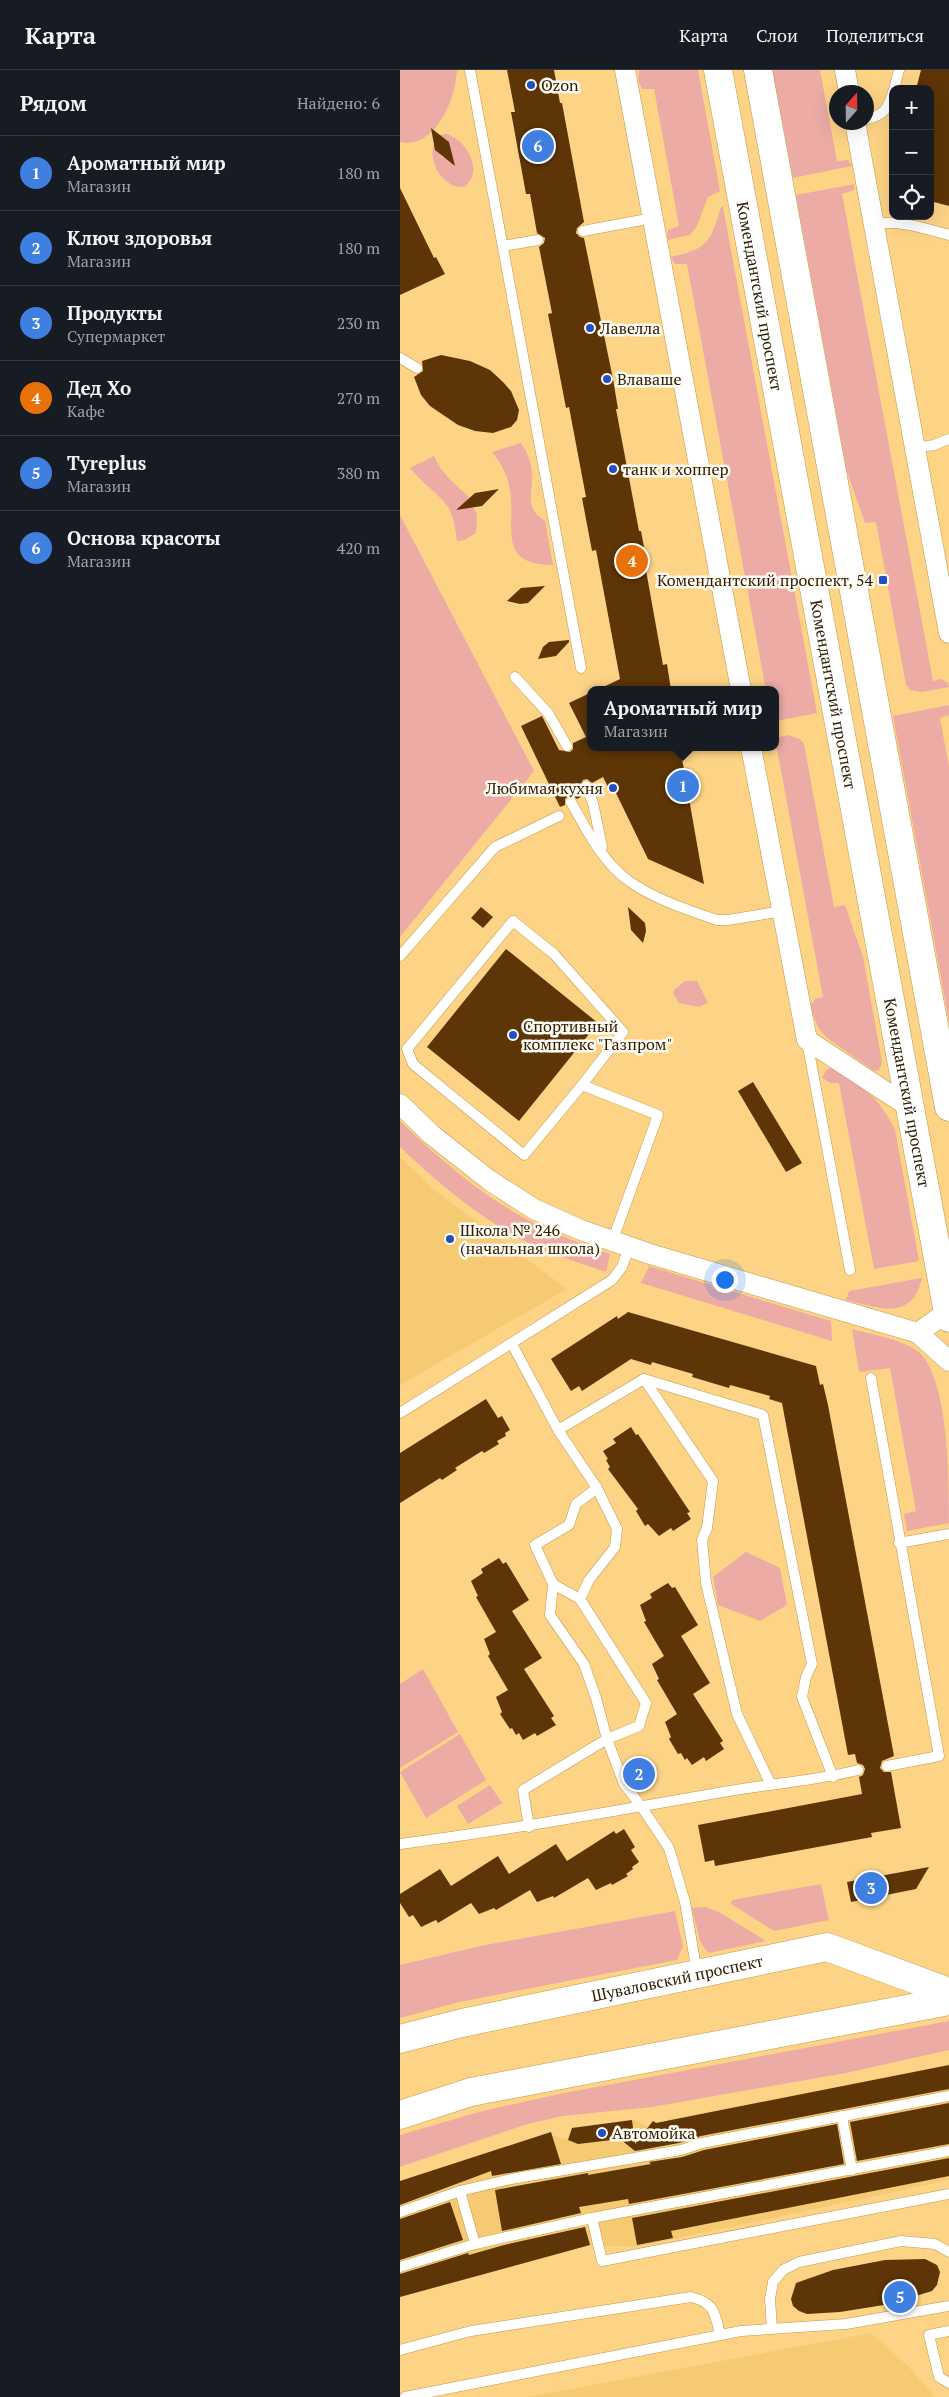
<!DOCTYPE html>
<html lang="ru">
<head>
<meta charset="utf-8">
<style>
	:root { --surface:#171b24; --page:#20242c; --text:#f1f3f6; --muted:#9ea1a6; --line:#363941; --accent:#7c3aed }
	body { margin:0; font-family:"PT Serif",serif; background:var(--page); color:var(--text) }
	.controls { position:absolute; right:15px; top:15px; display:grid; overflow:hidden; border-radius:10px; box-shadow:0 5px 20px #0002 }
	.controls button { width:45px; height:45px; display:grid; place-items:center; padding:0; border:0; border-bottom:1px solid var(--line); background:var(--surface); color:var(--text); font:25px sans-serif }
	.compass { position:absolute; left:429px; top:15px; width:45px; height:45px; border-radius:50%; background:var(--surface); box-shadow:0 5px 20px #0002; rotate:20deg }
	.you { position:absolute; left:324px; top:1209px; width:18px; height:18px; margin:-12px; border:4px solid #fff; border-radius:50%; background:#1a73e8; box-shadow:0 0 0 8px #1a73e833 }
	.badge { display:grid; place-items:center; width:32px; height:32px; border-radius:50%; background:var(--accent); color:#fff; font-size:16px; font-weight:700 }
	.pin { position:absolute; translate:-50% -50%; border:2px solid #fff; box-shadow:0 1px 5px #0006 }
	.popup { position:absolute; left:187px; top:616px; width:192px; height:65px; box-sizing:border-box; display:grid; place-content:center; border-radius:10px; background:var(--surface); filter:drop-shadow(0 1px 4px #0005); font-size:16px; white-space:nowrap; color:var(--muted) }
	.popup b { font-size:19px; color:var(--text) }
	.popup::after { content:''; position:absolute; left:50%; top:100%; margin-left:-10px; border:10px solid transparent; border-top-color:var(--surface) }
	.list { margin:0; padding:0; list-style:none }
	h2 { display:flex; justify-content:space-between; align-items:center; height:65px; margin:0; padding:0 20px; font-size:21px }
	h2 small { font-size:16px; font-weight:400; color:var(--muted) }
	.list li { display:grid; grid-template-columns:32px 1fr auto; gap:15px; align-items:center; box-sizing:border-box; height:75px; padding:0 20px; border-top:1px solid var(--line) }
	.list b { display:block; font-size:19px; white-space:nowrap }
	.list p { margin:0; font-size:16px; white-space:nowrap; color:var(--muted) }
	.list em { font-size:16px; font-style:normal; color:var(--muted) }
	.icon { flex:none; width:28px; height:28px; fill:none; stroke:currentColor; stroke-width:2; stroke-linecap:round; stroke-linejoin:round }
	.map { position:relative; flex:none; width:549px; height:2327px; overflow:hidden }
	header { display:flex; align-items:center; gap:30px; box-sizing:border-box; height:70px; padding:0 25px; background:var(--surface); border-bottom:1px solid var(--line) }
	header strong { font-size:24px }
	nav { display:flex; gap:28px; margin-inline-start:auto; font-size:18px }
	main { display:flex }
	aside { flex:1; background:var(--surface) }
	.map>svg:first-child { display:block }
	.built { fill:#f6ca73 }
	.green { fill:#edaba6 }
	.building { fill:#5d3506 }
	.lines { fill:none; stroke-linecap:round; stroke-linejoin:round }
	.lane-casing { stroke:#be9849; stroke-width:11 }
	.street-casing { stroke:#be9849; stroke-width:21 }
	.secondary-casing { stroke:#be9849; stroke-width:29 }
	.lane { stroke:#fff; stroke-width:10 }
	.street { stroke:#fff; stroke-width:20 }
	.secondary { stroke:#fff; stroke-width:28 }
	.poi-dot { fill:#2051be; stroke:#fffbf3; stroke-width:2 }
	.labels { text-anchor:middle; stroke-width:5; stroke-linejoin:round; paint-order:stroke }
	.poi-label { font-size:16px; fill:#2c1c00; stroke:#fffbf3; text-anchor:start }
	.street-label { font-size:16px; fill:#2c1c00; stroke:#fffbf3 }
</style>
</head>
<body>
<header>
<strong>Карта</strong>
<nav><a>Карта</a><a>Слои</a><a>Поделиться</a></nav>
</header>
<main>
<aside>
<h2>Рядом<small>Найдено: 6</small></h2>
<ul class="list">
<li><span class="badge" style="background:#3f7fe0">1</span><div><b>Ароматный мир</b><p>Магазин</p></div><em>180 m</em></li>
<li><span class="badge" style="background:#3f7fe0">2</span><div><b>Ключ здоровья</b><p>Магазин</p></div><em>180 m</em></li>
<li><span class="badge" style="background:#3f7fe0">3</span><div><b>Продукты</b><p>Супермаркет</p></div><em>230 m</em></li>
<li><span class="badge" style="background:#e8710a">4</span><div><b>Дед Хо</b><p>Кафе</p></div><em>270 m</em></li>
<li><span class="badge" style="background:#3f7fe0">5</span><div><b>Tyreplus</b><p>Магазин</p></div><em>380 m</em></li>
<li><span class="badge" style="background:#3f7fe0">6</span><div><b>Основа красоты</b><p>Магазин</p></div><em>420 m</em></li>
</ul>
</aside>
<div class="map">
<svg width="549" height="2327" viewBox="0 0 549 2327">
	<rect width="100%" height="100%" fill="#fdd486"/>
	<g class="built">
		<path d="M0,1087L33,1119L167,1219L0,1315Z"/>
		<path d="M549,1995V2110L237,2177L190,2175L0,2227V2111L151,2062L152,2065L167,2070L172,2058L185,2056L232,2050L238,2051L248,2057L253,2051L260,2057L268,2055L267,2050L276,2048Z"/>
		<path d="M471,2263L508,2296L535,2327H128Z"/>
	</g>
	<g class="green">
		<path d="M0,0H57C56,28 35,80 0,72Z"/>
		<path d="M239,0H298L320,121L308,127L297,156L290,165L267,170L268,160L279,156L254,19H242L238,10Z"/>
		<path d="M372,0H420L437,91L448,90L452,96L393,108Z"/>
		<path d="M45,64C65,67 86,102 64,117C43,119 28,92 34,74L36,80L43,88L52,85L49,72L40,65Z"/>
		<path d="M455,114L454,120L442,124L533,611L541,609L548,613L549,617L522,622L510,620L506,615L476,452L465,453L447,402L396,125Z"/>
		<path d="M321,137H323L417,643L376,651V620H366L287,194H275L270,187C308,179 310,173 321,137Z"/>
		<path d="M121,373C129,384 132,395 132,408C132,428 125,438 145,451L153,495C96,495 116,457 110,421C108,406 102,394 92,382Z"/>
		<path d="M34,386C42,404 55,414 69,427L67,431L71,437L74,438L77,445L76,463L64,470L57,471C55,459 54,446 48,437C37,422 21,412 10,398Z"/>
		<path d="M0,445L134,701L0,867Z"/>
		<path d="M549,635V645L540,648L549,697V951L493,646Z"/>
		<path d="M388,665L400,669L404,674L434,837L445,835L463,887L482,992L479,1000L474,1001L427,968L419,959L410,937L415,929L423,927L377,679L369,680L362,677H376V668Z"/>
		<path d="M285,911H297L308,933L299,937L279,933L273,923L275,919Z"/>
		<path d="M431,998C459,1009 483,1033 495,1060L519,1191L474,1199L439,1013H431L422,1008L426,1000Z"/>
		<path d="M0,1051C38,1088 81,1125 128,1150C154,1164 182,1174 210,1184L206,1202C171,1190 134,1178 103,1159C65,1136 32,1107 0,1077Z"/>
		<path d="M249,1196L431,1251L432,1271L241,1213Z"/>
		<path d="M522,1208C512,1252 479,1238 446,1230L449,1221Z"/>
		<path d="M452,1259C473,1265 503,1269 520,1283C549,1313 549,1409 549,1453L507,1461L504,1444L516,1441L490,1298L459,1302Z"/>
		<path d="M346,1482L380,1498L387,1535L360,1551L318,1535L313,1507Z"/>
		<path d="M23,1599L58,1662L0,1698V1614Z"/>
		<path d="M60,1664L86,1710L26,1748L0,1702Z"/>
		<path d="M90,1715L102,1733L68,1754L57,1736Z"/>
		<path d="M421,1814L429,1850L374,1861L331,1834L332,1830Z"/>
		<path d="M305,1837L319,1842L366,1871L308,1883L300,1871L292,1838Z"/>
		<path d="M275,1841L283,1876L277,1890L59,1932L0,1948V1895L80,1876Z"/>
		<path d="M549,1951V1980L446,2003L252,2037L162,2046L124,2055L0,2097V2065L79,2042L159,2024Z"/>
	</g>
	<g class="building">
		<path d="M107,0H154L160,33H162L184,152L177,158L176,163L180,167L184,168L213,309L218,339H216L239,461H241L244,477L242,478L263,595L267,594L271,620H197L220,609L196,480L192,481L182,428L186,427L169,337L166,338L148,244L152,243L139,177L144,173L145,168L137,163L130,124H126L111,42H115Z"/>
		<path d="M521,0H549V136L530,131V19H516Z"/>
		<path d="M31,58L49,72L55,96L35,80Z"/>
		<path d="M0,118L34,188L36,187L45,204L0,225Z"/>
		<path d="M41,285L70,291L90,300L103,312L111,321L119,340L117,350L111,357L93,363L75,361L58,355L30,336L21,325L14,307L23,301L22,291Z"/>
		<path d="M99,419L82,436L56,440L75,423Z"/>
		<path d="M145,516L128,533L120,534L107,531L121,518Z"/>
		<path d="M169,570V572L156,586L138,589L143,577L149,572Z"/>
		<path d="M190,623V677H280L304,814L248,789L215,721L211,723L203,707L192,713L187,709L183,710L178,720L181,727L177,729L174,726H168L165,729V735L160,737L121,656L142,646L159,680L170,682L173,679V673L186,667L169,633Z"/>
		<path d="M81,837L93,847L83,858L71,848Z"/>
		<path d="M228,837L245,853L246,861L243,873L231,860Z"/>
		<path d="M106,879L198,953L119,1051L27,977Z"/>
		<path d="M353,1012L402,1093L386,1102L338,1021Z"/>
		<path d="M228,1242L416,1296L420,1315L423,1314L428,1335L494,1686L482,1691L480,1698L484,1702H491L501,1758L471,1763L472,1767L315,1796L314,1790L305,1792L298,1755L462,1724L459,1707L463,1705L465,1699L463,1695L457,1693L455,1684L448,1685L382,1333L369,1329L370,1326L330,1315L329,1318L292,1307L293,1304L252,1292L251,1295L231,1289L182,1321L179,1316L171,1321L151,1289L217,1246L218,1249Z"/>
		<path d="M86,1329L98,1348L102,1346L110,1360L105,1363L106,1366L97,1371L99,1374L84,1383L82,1381L55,1398L57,1400L42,1410L40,1408L0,1433V1383Z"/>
		<path d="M231,1357L236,1365L238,1364L290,1442L287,1443L291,1449L273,1461L271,1458L259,1466L248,1454L245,1456L236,1441L238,1439L208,1399L210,1397L206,1390L208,1389L203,1381L216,1373L213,1369Z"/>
		<path d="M99,1488L103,1494L106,1492L129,1530L112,1541L142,1588L124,1599L154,1646L151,1648L156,1655L137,1666L135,1663L123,1670L119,1663L116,1665L112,1658L110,1659L100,1644L102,1642L96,1627L108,1620L88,1586L90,1584L84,1569L96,1562L76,1527L78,1526L71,1511L83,1503L81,1499Z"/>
		<path d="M268,1513L272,1518L275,1517L298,1555L281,1566L310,1613L293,1624L323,1671L320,1673L324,1679L306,1691L304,1687L292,1695L287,1688L285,1690L281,1683L278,1684L269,1669L271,1667L265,1652L277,1644L257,1610L259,1609L252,1594L264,1586L244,1552L246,1551L240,1535L252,1528L250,1524Z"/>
		<path d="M224,1759L235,1777L231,1780L239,1792L232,1797L233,1799L226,1804L228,1806L212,1815L211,1813L196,1820L188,1808L154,1828L153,1826L137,1832L130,1820L96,1840L94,1838L79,1844L71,1833L38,1853L36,1850L21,1857L13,1845L9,1847L0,1833V1824L40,1799L51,1816L98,1786L109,1804L156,1774L167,1791L214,1761L216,1764Z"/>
		<path d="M529,1797L516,1819L451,1832L447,1812Z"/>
		<path d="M549,1995V2019L301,2066L279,2073L235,2081L220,2069L178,2074L168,2070L172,2058L232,2050L235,2074L253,2051L256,2053Z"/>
		<path d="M549,2033V2074L457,2091L450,2052Z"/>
		<path d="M437,2054L444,2094L229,2134L228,2129L179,2137L181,2143L102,2161L95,2120L188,2103V2105L251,2094L249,2092L282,2087L304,2080Z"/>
		<path d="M151,2062L161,2094L92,2106L91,2101L0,2135V2111Z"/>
		<path d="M549,2088V2106L271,2161L273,2168L237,2175L232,2148Z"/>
		<path d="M50,2132L63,2170L0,2190V2149Z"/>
		<path d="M185,2157L190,2175L0,2227V2204L68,2183L69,2185L104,2175Z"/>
		<path d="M525,2189L537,2195L540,2202L537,2215L532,2221L490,2234L440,2242L407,2244L399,2241L393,2236L391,2229L396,2213L433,2200L485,2190Z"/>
	</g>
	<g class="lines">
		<defs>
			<g id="lane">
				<path d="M70,0L181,598"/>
				<path d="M494,19L499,0"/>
				<path d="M467,49C484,45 488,39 493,22"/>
				<path d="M474,154C501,150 523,158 549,165"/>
				<path d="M183,161L253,148"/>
				<path d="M103,176L138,170"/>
				<path d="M0,288L17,298"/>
				<path d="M515,378L534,375L549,369"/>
				<path d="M115,607L148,643L167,676"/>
				<path d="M186,716L193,733L202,777"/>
				<path d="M171,732C186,759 203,793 229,811C254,829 288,840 317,850H328L383,841"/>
				<path d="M0,886L95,777L159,746"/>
				<path d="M407,971L450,1200"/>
				<path d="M182,1015L223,962L154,884L113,851L7,979L13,994L124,1085L182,1015L258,1045L212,1172"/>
				<path d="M112,1274L158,1360L197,1418L217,1459L215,1477L189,1510L180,1529L246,1633L239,1656L207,1669L123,1720L129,1757"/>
				<path d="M471,1308L539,1686L487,1696"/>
				<path d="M244,1309L313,1411L307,1458L302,1470L306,1513L337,1644L370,1713"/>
				<path d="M0,1343L212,1210L222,1197L229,1177"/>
				<path d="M158,1360L244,1309L363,1345L412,1594L406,1607L402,1627L433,1707"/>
				<path d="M499,1473L549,1464"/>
				<path d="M153,1514L150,1545L184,1594L196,1628L207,1669L224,1714L241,1736L269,1778L285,1832L297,1903"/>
				<path d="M180,1529L153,1514L135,1475L169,1455L176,1434L197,1418"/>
				<path d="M0,1774C108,1760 215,1741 323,1722C368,1714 414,1711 458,1700"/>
				<path d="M442,2046L452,2100"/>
				<path d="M60,2121L75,2174"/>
				<path d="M0,2142L60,2121L111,2109L281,2080L302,2073L549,2026"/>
				<path d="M192,2148L202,2191L549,2124"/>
				<path d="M0,2197L75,2174L192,2148L549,2081"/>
				<path d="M372,2259L370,2229L373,2212L383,2200L399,2192L501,2171L535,2174L549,2182"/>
				<path d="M549,2261L529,2265L539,2307L549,2313"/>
				<path d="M0,2280L71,2261L291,2227C315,2233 315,2243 320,2265"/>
				<path d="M5,2327L341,2261L446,2254L549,2236"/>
			</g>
			<g id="street">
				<path d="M225,0L341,620"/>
				<path d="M445,0L449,22"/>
				<path d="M455,52L549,563"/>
				<path d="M351,677L407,970L509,1037"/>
				<path d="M0,1034L32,1065L89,1110L134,1139L181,1160L250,1184L518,1263L549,1291"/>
				<path d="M518,1263L548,1241"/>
			</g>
			<g id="secondary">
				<path id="s1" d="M318,0L549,1248"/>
				<path d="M358,0L549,1037"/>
				<path id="s2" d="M0,1969L62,1953L427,1877L549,1922"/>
				<path d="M0,2045L71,2022L549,1931"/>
			</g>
		</defs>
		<use href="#lane" class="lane-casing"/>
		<use href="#street" class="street-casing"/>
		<use href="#secondary" class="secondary-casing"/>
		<use href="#lane" class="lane"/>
		<use href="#street" class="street"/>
		<use href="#secondary" class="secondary"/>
	</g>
	<g class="poi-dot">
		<circle cx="131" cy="15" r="5"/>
		<circle cx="190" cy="258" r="5"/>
		<circle cx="207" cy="309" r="5"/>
		<circle cx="213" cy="399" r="5"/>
		<rect x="478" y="505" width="10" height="10" rx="2.5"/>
		<circle cx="213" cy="718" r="5"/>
		<circle cx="113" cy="965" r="5"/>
		<circle cx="50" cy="1169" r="5"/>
		<circle cx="202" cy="2063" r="5"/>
	</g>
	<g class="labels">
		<g class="poi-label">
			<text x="141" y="21">Ozon</text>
			<text x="200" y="264">Лавелла</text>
			<text x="217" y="315">Влаваше</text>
			<text x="223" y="405">танк и хоппер</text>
			<text x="473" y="516" text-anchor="end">Комендантский проспект, 54</text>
			<text x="203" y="724" text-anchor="end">Любимая кухня</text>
			<text x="123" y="962">Спортивный<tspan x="123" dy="18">комплекс "Газпром"</tspan></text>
			<text x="60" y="1166">Школа № 246<tspan x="60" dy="18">(начальная школа)</tspan></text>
			<text x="212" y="2069">Автомойка</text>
		</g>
		<g class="street-label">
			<text dy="6" stroke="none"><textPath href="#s1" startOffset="230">Комендантский проспект</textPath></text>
			<text dy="6" stroke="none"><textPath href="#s1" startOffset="635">Комендантский проспект</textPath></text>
			<text dy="6" stroke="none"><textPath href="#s1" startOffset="1040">Комендантский проспект</textPath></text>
			<text dy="6" stroke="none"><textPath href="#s2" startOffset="284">Шуваловский проспект</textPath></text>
		</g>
	</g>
</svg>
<div class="controls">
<button>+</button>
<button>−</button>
<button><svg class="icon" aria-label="locate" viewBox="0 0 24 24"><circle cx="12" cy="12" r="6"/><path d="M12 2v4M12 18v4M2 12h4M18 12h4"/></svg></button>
</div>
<svg class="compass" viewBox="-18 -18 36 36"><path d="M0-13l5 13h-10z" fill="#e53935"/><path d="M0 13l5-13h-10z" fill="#9ea1a6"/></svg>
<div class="you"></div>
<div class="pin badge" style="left:283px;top:716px;background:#3f7fe0">1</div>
<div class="popup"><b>Ароматный мир</b>Магазин</div>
<div class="pin badge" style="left:239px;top:1704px;background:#3f7fe0">2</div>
<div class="pin badge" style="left:471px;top:1818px;background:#3f7fe0">3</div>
<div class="pin badge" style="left:232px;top:491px;background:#e8710a">4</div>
<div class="pin badge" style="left:500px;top:2227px;background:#3f7fe0">5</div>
<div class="pin badge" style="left:138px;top:76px;background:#3f7fe0">6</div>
</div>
</main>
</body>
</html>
